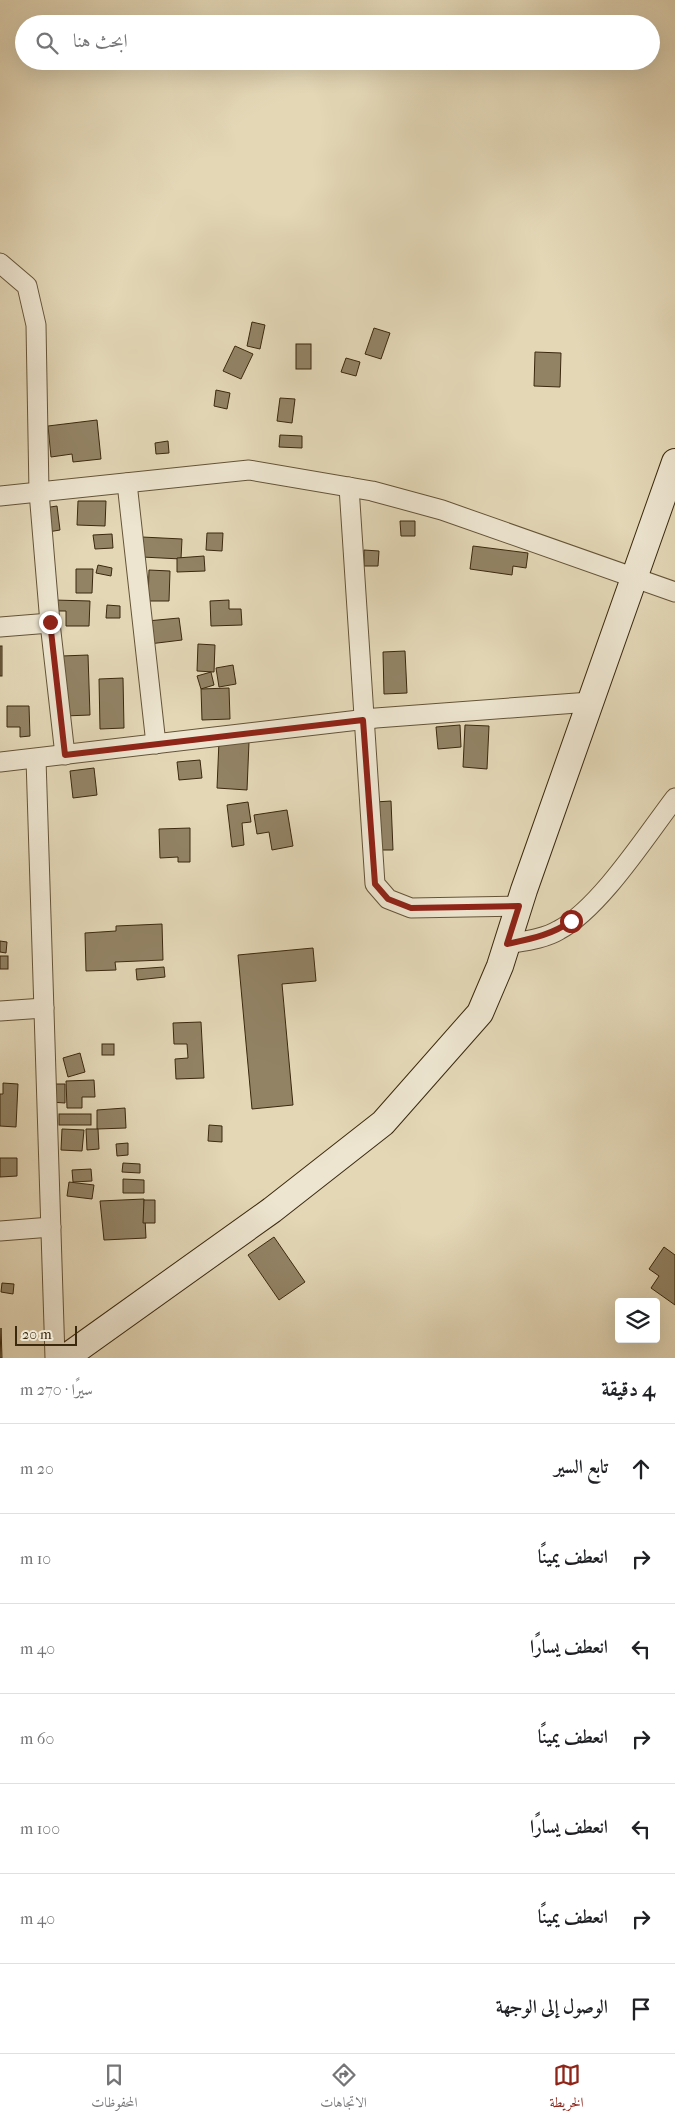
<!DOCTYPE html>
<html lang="ar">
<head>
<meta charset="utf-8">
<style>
	:root { --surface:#fff; --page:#f2f2f2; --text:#202124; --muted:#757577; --line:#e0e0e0; --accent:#8f2418 }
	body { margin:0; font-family:"IM FELL French Canon",Amiri,serif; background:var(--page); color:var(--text); direction:rtl }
	.controls { position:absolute; right:15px; bottom:15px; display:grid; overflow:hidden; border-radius:5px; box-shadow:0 5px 20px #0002 }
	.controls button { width:45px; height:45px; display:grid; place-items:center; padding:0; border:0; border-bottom:1px solid var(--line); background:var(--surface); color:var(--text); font:25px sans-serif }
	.scale { position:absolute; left:15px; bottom:12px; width:62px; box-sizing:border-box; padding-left:5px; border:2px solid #3b290e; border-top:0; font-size:14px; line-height:18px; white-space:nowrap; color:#3b290e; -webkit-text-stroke:4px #ede5d0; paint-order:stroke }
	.stop { position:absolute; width:15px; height:15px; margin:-11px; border:4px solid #8f2418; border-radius:50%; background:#fff }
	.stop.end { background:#8f2418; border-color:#fff; box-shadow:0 1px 5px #0008 }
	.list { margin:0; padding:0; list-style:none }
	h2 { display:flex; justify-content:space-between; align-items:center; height:65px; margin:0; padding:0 20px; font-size:21px }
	h2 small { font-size:16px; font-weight:400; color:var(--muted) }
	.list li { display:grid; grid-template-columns:32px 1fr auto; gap:15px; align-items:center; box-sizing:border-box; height:90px; padding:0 20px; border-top:1px solid var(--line) }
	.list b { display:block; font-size:19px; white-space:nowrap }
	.list em { font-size:16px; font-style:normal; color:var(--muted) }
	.icon { flex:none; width:28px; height:28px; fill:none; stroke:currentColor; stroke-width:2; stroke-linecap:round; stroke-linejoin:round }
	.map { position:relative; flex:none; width:675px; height:1358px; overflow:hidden; direction:ltr }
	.search { position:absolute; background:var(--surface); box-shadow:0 5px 20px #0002; left:15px; right:15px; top:15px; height:55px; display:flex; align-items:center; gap:12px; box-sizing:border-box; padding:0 18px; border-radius:28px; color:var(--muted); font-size:19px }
	.sheet { height:695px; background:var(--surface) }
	nav { display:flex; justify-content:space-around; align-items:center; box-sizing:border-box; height:70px; border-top:1px solid var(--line); background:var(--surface); font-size:14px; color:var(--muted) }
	nav a { display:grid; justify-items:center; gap:2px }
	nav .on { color:var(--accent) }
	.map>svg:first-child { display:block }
	.building { fill:#928365; stroke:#3b290e }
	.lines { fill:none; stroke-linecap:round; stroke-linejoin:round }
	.minor-casing { stroke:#655438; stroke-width:21 }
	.secondary-casing { stroke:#3b290e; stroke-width:28 }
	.minor { stroke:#ede5d0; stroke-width:19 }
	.secondary { stroke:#ede5d0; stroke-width:26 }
	.route { stroke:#8f2418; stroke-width:6 }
</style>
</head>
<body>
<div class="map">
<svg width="675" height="1358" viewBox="0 0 675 1358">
	<rect width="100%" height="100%" fill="#e3d7b6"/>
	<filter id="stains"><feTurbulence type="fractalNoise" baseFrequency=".004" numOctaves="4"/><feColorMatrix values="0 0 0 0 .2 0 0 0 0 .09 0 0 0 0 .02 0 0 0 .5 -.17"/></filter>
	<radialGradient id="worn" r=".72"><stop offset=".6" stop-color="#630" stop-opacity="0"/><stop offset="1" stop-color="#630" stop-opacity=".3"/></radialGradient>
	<g class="building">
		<path d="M128,16L148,21L147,24H126Z"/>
		<path d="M252,322L265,325L260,349L247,346Z"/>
		<path d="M374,328L390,333L381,359L365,354Z"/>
		<rect x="296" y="344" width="15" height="25"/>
		<path d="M235,346L253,354L241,379L223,371Z"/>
		<path d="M535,352L561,353L560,387L534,386Z"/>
		<path d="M346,358L360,362L356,376L341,372Z"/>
		<path d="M216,390L230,393L227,409L214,406Z"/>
		<path d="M280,398L295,399L292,423L277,421Z"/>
		<path d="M97,420L101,459L73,462L72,454L51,457L48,426Z"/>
		<path d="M280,435L302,436V448L279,447Z"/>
		<path d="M168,441L169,453L156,454L155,443Z"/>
		<path d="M78,501H106L105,526L77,525Z"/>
		<path d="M57,506L60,530L48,532L44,508Z"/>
		<path d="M400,521H415V536H401Z"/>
		<path d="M207,533H223L222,551L206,550Z"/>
		<path d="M112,534L113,548L95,549L93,535Z"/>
		<path d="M142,537L182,539L181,559L142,557Z"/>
		<path d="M473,546L528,553L526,568L513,566L512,575L470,569Z"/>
		<path d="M364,550L379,551L378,566H364Z"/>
		<path d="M204,556L205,571L177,572V558Z"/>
		<path d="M98,565L112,568L111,576L96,573Z"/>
		<path d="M76,569H93L92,593H76Z"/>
		<path d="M149,570L170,571L169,601H148Z"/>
		<path d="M54,600L90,601L89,626H66V611H53Z"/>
		<path d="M229,600V609H241L242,625L211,626L210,601Z"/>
		<path d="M107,605L120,606V618H106Z"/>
		<path d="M179,618L182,640L149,644L147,621Z"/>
		<path d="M198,644L215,645L214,672L197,671Z"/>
		<rect x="0" y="646" width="2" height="30"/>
		<path d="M405,651L407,693L384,694L383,652Z"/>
		<path d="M88,655L90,715L64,716L62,656Z"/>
		<path d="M233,665L236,684L219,687L216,668Z"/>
		<path d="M211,672L214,685L201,689L197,676Z"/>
		<path d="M123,678L124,728L100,729L99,679Z"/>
		<path d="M229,688L230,719L202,720L201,689Z"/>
		<path d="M7,706H29L30,736L20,737V727H7Z"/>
		<path d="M460,725L461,747L438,749L436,727Z"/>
		<path d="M465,725L489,726L487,769L463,767Z"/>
		<path d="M219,741L249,742L247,790L217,788Z"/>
		<path d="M200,760L202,778L179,780L177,762Z"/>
		<path d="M94,768L97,795L73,798L70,771Z"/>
		<path d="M391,801L393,850H378L375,802Z"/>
		<path d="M248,802L251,822L242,823L244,845L232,847L227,805Z"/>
		<path d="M287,810L293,846L272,850L269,832L257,834L254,815Z"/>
		<path d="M190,828V862H178V857L160,858L159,829Z"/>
		<path d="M162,924L163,960L115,962L116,970L86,971L85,933L116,931V926Z"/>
		<path d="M0,941L7,942L6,953L0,952Z"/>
		<path d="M313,948L316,981L282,984L293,1105L252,1109L238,955Z"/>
		<rect x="0" y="956" width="8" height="13"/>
		<path d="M164,967L165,977L137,980L136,969Z"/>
		<path d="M201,1022L204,1078L176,1079L175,1059L188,1058L187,1044H174L173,1023Z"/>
		<rect x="102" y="1044" width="12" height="11"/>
		<path d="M80,1053L85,1072L68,1077L63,1058Z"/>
		<path d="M94,1080L95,1097H82V1108H67L66,1081Z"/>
		<path d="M3,1083L18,1084L16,1127L0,1126V1094H3Z"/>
		<path d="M51,1084H65V1103L50,1102Z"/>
		<path d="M125,1108L126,1128L97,1129V1110Z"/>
		<rect x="59" y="1114" width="32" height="11"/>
		<path d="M209,1125L222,1126V1142L208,1141Z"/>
		<path d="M62,1129L84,1130L82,1151L61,1150Z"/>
		<path d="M86,1129H98L99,1149L87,1150Z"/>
		<path d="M128,1143V1155L117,1156L116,1144Z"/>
		<path d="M0,1158H17V1176L0,1177Z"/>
		<path d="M123,1163L140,1164V1173L122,1172Z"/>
		<path d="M91,1169L92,1181L73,1182L72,1170Z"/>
		<path d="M123,1179L144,1180V1193H123Z"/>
		<path d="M69,1182L94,1185L92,1199L67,1196Z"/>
		<path d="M144,1199L146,1238L104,1240L100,1201Z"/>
		<path d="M144,1200H155V1223H143Z"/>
		<path d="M274,1237L305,1282L279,1300L248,1255Z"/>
		<path d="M664,1247L675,1255V1305L651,1288L659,1276L649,1269Z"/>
		<path d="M2,1283L14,1284L13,1294L1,1292Z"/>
		<path d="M1,1328L2,1358H0Z"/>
	</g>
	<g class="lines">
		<defs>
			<g id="minor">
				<path d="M0,263L27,286L36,325L39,492L50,623L65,755"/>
				<path d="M127,483L156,744"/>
				<path d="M349,487L375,884L388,899L411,908L519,906"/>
				<path d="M0,496L249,470L372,491L442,510L675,592"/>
				<path d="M0,627L50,623"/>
				<path d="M36,759L55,1358"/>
				<path d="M0,762L376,718L590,702"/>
				<path d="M507,944C524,941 544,939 559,930C600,908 646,836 675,798"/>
				<path d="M0,1011L44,1008"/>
				<path d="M0,1231L51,1227"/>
			</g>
			<path id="secondary" d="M65,1358L272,1210L383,1123L480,1013L500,966L524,890L675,462"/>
		</defs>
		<use href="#minor" class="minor-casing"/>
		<use href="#secondary" class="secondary-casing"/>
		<use href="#minor" class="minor"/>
		<use href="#secondary" class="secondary"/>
	</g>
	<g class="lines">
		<path class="route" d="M50,622L65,755L363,720L375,884L388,899L411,908L519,906L507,944C530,939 552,935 571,921"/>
	</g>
	<rect width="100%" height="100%" filter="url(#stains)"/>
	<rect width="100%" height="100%" fill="url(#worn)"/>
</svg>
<div class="controls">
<button><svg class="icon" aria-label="layers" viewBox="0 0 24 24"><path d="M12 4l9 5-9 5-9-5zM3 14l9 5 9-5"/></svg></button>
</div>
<div class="scale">20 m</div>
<div class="stop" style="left:571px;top:921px"></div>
<div class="stop end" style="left:50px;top:622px"></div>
<div class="search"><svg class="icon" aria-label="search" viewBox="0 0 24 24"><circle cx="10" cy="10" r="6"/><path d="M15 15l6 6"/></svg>ابحث هنا</div>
</div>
<section class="sheet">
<h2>4 دقيقة<small>سيرًا · 270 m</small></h2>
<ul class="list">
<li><svg class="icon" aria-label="ahead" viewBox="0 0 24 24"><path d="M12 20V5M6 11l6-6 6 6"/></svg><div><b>تابع السير</b></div><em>20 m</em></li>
<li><svg class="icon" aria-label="right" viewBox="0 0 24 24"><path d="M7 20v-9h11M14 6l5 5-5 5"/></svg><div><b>انعطف يمينًا</b></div><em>10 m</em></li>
<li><svg class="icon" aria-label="left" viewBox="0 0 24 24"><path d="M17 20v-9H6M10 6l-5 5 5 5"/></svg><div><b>انعطف يسارًا</b></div><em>40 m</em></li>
<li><svg class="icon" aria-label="right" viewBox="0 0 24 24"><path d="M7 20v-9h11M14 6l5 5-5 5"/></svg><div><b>انعطف يمينًا</b></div><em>60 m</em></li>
<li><svg class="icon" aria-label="left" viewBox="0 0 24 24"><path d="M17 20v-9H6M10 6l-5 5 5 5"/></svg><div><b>انعطف يسارًا</b></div><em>100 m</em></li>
<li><svg class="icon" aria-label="right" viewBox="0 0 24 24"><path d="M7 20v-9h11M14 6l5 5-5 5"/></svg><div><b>انعطف يمينًا</b></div><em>40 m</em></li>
<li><svg class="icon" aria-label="arrive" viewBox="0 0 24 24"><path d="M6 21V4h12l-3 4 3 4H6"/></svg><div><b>الوصول إلى الوجهة</b></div></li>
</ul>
</section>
<nav>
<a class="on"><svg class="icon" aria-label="map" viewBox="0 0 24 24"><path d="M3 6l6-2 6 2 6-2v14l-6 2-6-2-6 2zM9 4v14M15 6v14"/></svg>الخريطة</a>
<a><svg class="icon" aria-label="directions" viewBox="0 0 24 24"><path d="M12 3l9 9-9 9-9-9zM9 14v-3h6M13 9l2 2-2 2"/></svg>الاتجاهات</a>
<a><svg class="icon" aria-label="saved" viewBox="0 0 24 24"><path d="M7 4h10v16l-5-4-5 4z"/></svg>المحفوظات</a>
</nav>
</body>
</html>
